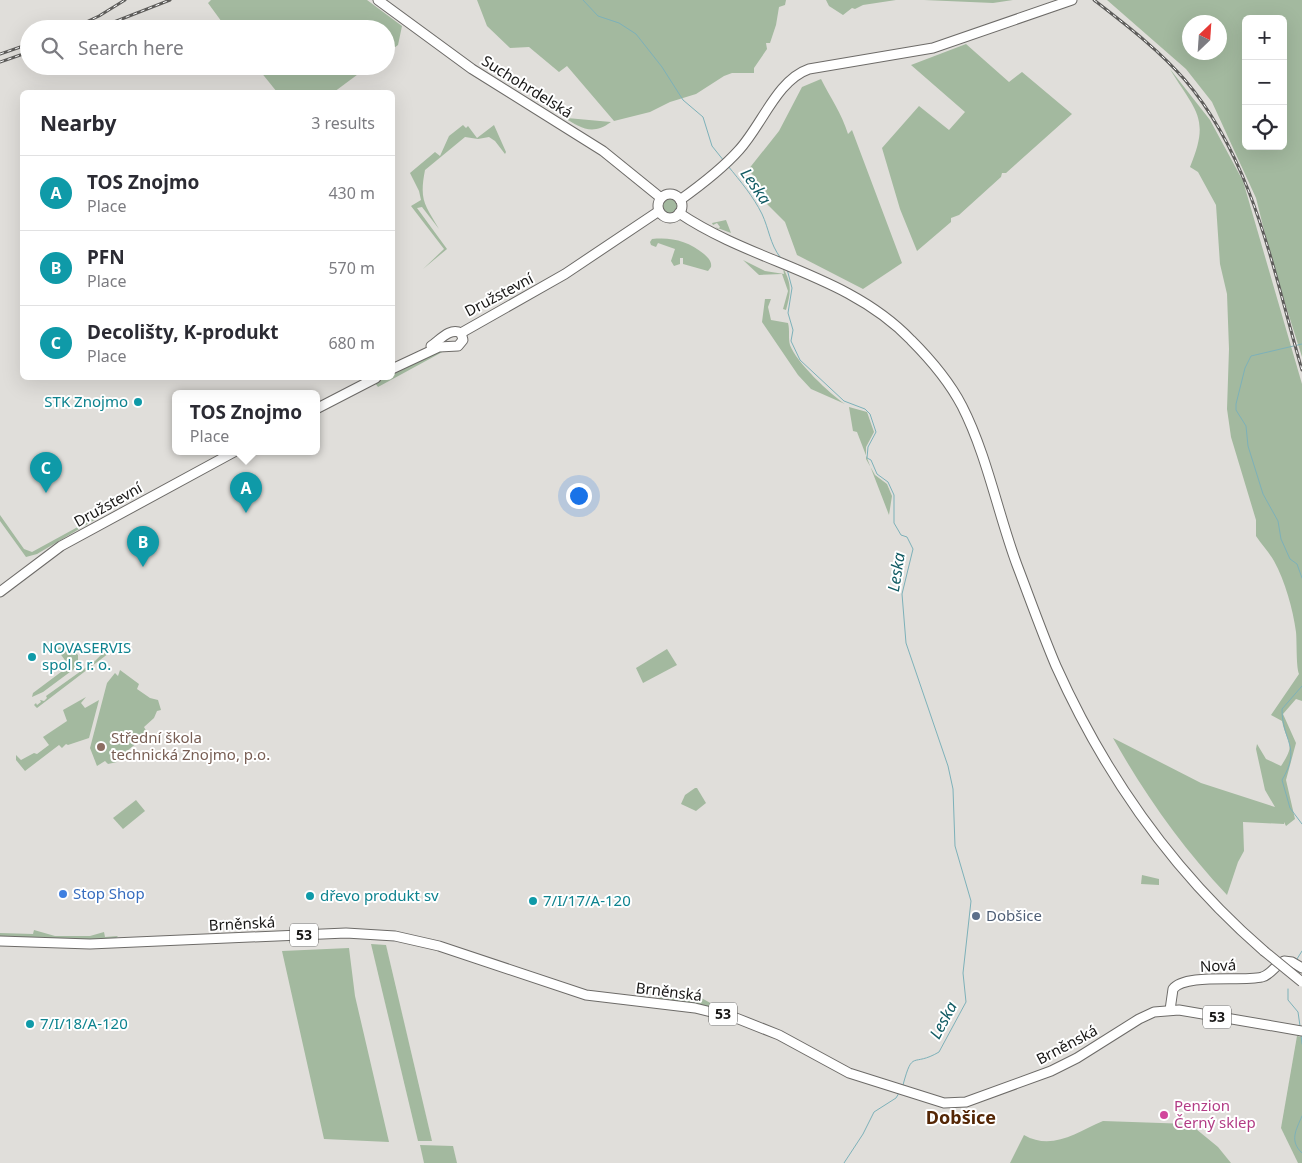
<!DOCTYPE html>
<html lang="en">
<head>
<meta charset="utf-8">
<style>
	:root { --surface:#fff; --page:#f2f2f3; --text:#2b2b33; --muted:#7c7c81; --line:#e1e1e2; --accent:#0f766e }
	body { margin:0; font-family:"Noto Sans",sans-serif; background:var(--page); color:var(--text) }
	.controls { position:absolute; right:15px; top:15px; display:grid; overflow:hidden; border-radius:8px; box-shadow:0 5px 20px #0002 }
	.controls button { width:45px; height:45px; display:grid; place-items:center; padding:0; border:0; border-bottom:1px solid var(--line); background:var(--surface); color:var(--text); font:25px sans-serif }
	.compass { position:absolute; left:1182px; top:15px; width:45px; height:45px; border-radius:50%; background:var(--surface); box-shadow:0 5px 20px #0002; rotate:25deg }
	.you { position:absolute; left:578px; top:495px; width:18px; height:18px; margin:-12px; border:4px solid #fff; border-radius:50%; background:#1a73e8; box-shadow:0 0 0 8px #1a73e833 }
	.badge { display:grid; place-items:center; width:32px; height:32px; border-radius:50%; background:var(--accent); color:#fff; font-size:16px; font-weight:700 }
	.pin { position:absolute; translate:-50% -41px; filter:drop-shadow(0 1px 2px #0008) }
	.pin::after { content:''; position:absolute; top:26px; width:18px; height:15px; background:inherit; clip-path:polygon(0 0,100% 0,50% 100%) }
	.popup { position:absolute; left:172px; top:390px; width:148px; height:65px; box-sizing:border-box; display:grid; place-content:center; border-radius:8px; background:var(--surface); filter:drop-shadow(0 1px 4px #0005); font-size:16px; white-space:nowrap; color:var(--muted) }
	.popup b { font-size:19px; color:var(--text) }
	.popup::after { content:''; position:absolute; left:50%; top:100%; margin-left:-10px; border:10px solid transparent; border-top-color:var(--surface) }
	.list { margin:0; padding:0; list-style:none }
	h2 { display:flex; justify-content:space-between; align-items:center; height:65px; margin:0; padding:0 20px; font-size:21px }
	h2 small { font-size:16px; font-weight:400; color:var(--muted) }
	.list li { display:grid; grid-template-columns:32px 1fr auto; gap:15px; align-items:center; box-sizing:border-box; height:75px; padding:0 20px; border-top:1px solid var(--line) }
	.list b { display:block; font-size:19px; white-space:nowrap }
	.list p { margin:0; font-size:16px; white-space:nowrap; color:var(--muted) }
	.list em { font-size:16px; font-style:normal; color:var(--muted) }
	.icon { flex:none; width:28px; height:28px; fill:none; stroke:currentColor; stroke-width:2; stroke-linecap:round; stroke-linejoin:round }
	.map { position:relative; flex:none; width:1302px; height:1163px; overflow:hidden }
	.search { position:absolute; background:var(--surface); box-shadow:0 5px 20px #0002; left:20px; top:20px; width:375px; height:55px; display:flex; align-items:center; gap:12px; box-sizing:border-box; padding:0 18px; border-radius:28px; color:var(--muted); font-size:19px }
	.panel { position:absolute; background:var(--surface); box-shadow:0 5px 20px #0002; left:20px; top:90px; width:375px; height:290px; border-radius:8px }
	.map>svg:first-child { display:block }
	.green { fill:#a3b99f; fill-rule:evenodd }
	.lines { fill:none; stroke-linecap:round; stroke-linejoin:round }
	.stream { stroke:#7db1b9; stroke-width:1 }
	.secondary-casing { stroke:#6d6b68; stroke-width:11 }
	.primary-casing { stroke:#6d6b68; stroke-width:11 }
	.secondary { stroke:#fff; stroke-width:9 }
	.primary { stroke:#fff; stroke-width:9 }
	.rail-casing { stroke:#5e5d5b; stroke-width:3 }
	.rail { stroke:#fff; stroke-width:1; stroke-dasharray:4; stroke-linecap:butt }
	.secondary-bridge-casing { stroke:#6d6b68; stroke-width:11; stroke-linecap:butt }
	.secondary-bridge { stroke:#fff; stroke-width:9 }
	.culture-dot { fill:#0f9aa8; stroke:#fff; stroke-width:2 }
	.education-dot { fill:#8d6e63; stroke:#fff; stroke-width:2 }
	.shop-dot { fill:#3f7fe0; stroke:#fff; stroke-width:2 }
	.service-dot { fill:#5c6f8a; stroke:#fff; stroke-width:2 }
	.hotel-dot { fill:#d1479c; stroke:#fff; stroke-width:2 }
	.labels { text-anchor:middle; stroke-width:4; stroke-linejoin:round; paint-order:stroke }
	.shield { fill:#fff; stroke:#5d5c5b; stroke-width:1 }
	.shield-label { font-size:14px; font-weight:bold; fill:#171615 }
	.street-label { font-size:15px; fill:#171615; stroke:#fff }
	.culture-label { font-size:15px; fill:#0d838f; stroke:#fff; text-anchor:start }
	.education-label { font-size:15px; fill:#785e54; stroke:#fff; text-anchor:start }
	.shop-label { font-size:15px; fill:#366cbe; stroke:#fff; text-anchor:start }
	.service-label { font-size:15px; fill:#4e5e75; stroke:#fff; text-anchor:start }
	.hotel-label { font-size:15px; fill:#b23c85; stroke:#fff; text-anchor:start }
	.water-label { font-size:16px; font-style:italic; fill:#125c64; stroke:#fff }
	.quarter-label { font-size:18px; font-weight:bold; fill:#542605; stroke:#fff }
</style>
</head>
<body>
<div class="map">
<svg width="1302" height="1163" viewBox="0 0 1302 1163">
	<rect width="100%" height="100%" fill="#e0deda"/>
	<g class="green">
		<path d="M211,0H367L402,26L398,45L386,54V29H227L208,3Z"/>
		<path d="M477,0H786L785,5L779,7L776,25L770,43H766L767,49L754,68V73H732L724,76L696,94L670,102L650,112L614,121L567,66L559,72L529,47L510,48L487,26Z"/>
		<path d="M826,0H896L863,5L855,9L852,8L843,15L829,6Z"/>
		<path d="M924,0H1013L993,3Z"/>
		<path d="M1107,0H1302V357L1272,262L1256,198L1212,102L1186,69ZM1246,19H1283V146H1246ZM1190,22H1220V52H1190Z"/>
		<path d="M966,44L1009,82L1022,72L1072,114L1006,173H1002L1001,177L959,215L951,218V222L917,251L900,209L882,148L919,106L949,130L965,112L911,65Z"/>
		<path d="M256,66H369L334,92H277Z"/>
		<path d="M1170,69L1210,120L1243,181L1302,384V701L1296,699L1283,714L1296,743L1286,780L1295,819L1286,826L1284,822V824L1243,822L1244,851L1238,862L1227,895C1182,847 1145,795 1113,738L1201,783L1275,807L1265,790L1256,749L1257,744L1266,759L1281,766C1297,742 1287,745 1282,721L1271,715L1299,674C1296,666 1297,642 1296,632C1293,609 1285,581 1274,561C1269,552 1262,545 1256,536V520L1231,437L1227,409L1229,349L1227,294L1220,264L1216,205L1198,172L1190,167C1211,117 1195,111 1170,69Z"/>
		<path d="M821,79C830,97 842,114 848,134L852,130L902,263L863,289L797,255L785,222L767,204L750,177L753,175L748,170L779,131L802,87Z"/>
		<path d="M568,109L567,118L611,122C592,136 581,128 563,117Z"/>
		<path d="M463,125L466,128L468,126L477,138L494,125L506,152L505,154L495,141L489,137L478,139L465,137L425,170C419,201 425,205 439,229L422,207L417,208L447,249L423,269L444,249L411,206L421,200L419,191L410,173L435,152L440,156L449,136Z"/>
		<circle cx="670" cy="206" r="9"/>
		<path d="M726,220L731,233L715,227L718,229L720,227L717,223L713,225L712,223Z"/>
		<path d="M652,239C672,237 688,241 704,254C708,258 712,261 711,267L708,271L683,264V258H680V264L674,266L671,261L675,249L658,243L656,247L651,245L650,242Z"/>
		<path d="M743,260L765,271L784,274L783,268C792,284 791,292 786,310L783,309L788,291L782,274L759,275Z"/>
		<path d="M765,299H771L768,307L771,320L788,323C790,330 788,339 790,345C796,362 830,394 845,404L811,389L798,375L762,322Z"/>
		<path d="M436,350H446L378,387L375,383L383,378H392L393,372Z"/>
		<path d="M849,407L867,412L874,432L866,447V459L875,475L887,484L892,496L889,515L857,432L853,431Z"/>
		<path d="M0,515L24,549L32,552L96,517V519L37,554L26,557L0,521Z"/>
		<path d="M66,644L78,655V666L43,692L32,697L33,693L69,666L57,649Z"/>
		<path d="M106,644L113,650L37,708L34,705L36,703L37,705L41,702L40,700L44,701L47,698L46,696L95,661L103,653L101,650Z"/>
		<path d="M667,649L677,665L643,683L636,668Z"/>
		<path d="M120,670L139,684L137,689L150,698L158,700L161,710L157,711L154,718L144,727L148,734L117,759V762L108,764L105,761L97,766L90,748L107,683L115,673L118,676Z"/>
		<path d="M86,697L81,703L85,708L99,700L89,738L68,745L66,744L62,748L59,745L25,771L16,760V755L21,760L34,753L37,754L49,745L43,737L67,721L63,710Z"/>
		<path d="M695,788H697L706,803L696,811L681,804L685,795Z"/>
		<path d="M136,800L145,811L123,829L113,818Z"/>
		<path d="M1142,875L1159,879V885L1141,884Z"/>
		<path d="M34,930L55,936H90L104,932L105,937L118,936L113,941L11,938L0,936V933L33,934Z"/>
		<path d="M371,944L386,945L432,1141H418Z"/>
		<path d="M349,948L355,996L389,1142L324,1139L282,951Z"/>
		<path d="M677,989L696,995L714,1005L712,1007L659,999L658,997L660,993Z"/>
		<path d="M1297,1036L1302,1037V1163H1298L1281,1128Z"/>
		<path d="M1103,1121L1190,1124L1218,1147L1231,1163H1010L1024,1135C1052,1151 1075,1133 1103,1121Z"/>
		<path d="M420,1145L453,1146L457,1163H424Z"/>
	</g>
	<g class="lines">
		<g class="stream">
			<path d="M583,0L598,16L619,23L636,34L662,67L683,100L703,117L712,146L724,161"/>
			<path d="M728,166C741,182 753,196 762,214C769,229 770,244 780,257"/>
			<path d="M787,269L792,288L788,313L793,330L791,341L800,360L844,401L865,409L870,414L876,432L868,447L867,458L871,460L877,474L888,482L894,495V523L901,535L907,537L913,549L902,594L906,643L948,766L953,789L955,846L971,901L963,973L966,1002L939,1052C912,1068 913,1048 903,1085"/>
			<path d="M1302,344L1251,356L1245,368L1236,404V410L1246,426L1248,446L1263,494L1278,521L1281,539L1290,559L1297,564L1302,578"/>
			<path d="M1302,686L1282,709C1282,741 1302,747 1282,780L1290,808L1302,824"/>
			<path d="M1297,959L1302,951"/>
			<path d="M1288,989V1000L1298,1012L1300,1026"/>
			<path d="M1301,1035L1302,1044"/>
			<path d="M1302,1116C1296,1130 1289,1141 1302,1153"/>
			<path d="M844,1163L863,1134L874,1112L896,1098L899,1093"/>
		</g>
		<defs>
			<g id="secondary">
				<path d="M378,0L472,69L603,151L661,198"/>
				<circle cx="670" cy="206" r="12"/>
				<path d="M680,200C701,185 722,169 739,150C762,125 777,80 809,69L933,48L1072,0"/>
				<path d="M679,213C753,263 848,274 911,340C930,359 950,383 962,406C987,455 998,514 1017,565C1030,599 1042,633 1056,666C1105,775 1174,873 1264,951"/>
				<path d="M461,333L565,274L659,211"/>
				<path d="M431,346C440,340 450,327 461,333"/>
				<path d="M392,369L439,347L458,346L463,340L461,333"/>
				<path d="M316,409L376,378"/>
				<path d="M0,592L61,546L234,452"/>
			</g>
			<g id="primary">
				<path d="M0,941L90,944L346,933L395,936L439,946L586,995L695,1008L736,1018L779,1035L849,1073L944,1103L966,1102L1051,1071L1077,1058L1139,1019L1154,1012L1179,1010L1302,1031"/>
				<path d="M1170,1010L1173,989C1185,973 1242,982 1262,977C1271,975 1275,965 1284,961L1292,962L1302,968"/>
			</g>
		</defs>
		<use href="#secondary" class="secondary-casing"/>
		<use href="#primary" class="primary-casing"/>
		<use href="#secondary" class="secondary"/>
		<use href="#primary" class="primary"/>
		<defs>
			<g id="rail">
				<path d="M1094,0C1126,25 1158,49 1185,80C1254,161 1273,271 1302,370"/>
				<path d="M71,29L99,16L125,0"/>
				<path d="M96,29L170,0"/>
				<path d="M0,54L29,44"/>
				<path d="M0,62L29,52"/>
			</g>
		</defs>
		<use href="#rail" class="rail-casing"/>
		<use href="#rail" class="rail"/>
		<defs>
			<path id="secondary-bridge" d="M1264,951L1302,982"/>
		</defs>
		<use href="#secondary-bridge" class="secondary-bridge-casing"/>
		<use href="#secondary-bridge" class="secondary-bridge"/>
	</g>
	<g class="culture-dot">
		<circle cx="138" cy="402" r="5"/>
		<circle cx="32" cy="657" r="5"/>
		<circle cx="310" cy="896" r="5"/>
		<circle cx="533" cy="901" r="5"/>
		<circle cx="30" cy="1024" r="5"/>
	</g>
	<circle class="education-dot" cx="101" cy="747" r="5"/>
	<circle class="shop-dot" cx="63" cy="894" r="5"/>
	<circle class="service-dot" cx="976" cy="916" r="5"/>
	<circle class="hotel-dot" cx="1164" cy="1115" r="5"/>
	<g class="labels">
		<g class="shield">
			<rect x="290" y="923.5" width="28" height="23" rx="4"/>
			<rect x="709" y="1002.5" width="28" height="23" rx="4"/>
			<rect x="1203" y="1005.5" width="28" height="23" rx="4"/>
		</g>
		<g class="shield-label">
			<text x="304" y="940">53</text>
			<text x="723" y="1019">53</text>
			<text x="1217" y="1022">53</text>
		</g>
		<g class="street-label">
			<text transform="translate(527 87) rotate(32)" y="5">Suchohrdelská</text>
			<text transform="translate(499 295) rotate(-28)" y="5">Družstevní</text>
			<text transform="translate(108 505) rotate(-29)" y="5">Družstevní</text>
			<text transform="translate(242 924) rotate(-3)" y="5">Brněnská</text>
			<text transform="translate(1218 966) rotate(-3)" y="5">Nová</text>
			<text transform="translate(669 992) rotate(7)" y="5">Brněnská</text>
			<text transform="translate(1067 1045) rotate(-28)" y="5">Brněnská</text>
		</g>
		<g class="culture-label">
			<text x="128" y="407" text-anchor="end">STK Znojmo</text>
			<text x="42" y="653">NOVASERVIS<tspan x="42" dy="17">spol s r. o.</tspan></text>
			<text x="320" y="901">dřevo produkt sv</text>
			<text x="543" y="906">7/I/17/A-120</text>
			<text x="40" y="1029">7/I/18/A-120</text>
		</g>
		<g class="education-label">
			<text x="111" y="743">Střední škola<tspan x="111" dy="17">technická Znojmo, p.o.</tspan></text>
		</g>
		<g class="shop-label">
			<text x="73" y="899">Stop Shop</text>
		</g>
		<g class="service-label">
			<text x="986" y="921">Dobšice</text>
		</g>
		<g class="hotel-label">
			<text x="1174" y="1111">Penzion<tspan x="1174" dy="17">Černý sklep</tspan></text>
		</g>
		<g class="water-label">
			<text transform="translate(756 186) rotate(55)" y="6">Leska</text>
			<text transform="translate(896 572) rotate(-81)" y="6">Leska</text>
			<text transform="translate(943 1020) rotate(-62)" y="6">Leska</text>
		</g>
		<g class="quarter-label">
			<text x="961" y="1124">Dobšice</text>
		</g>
	</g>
</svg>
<div class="controls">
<button>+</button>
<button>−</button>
<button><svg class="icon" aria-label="locate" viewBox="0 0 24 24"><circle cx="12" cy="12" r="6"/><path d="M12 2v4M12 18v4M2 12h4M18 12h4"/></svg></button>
</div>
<svg class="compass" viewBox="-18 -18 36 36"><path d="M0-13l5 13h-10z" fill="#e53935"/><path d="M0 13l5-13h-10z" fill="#7c7c81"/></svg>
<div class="you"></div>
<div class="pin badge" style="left:246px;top:513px;background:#0f9aa8">A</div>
<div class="popup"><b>TOS Znojmo</b>Place</div>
<div class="pin badge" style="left:143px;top:567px;background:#0f9aa8">B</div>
<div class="pin badge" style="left:46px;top:493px;background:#0f9aa8">C</div>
<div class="search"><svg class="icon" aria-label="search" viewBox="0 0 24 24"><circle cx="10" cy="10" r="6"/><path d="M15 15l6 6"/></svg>Search here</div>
<section class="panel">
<h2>Nearby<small>3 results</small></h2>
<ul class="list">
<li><span class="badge" style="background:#0f9aa8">A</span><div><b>TOS Znojmo</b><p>Place</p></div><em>430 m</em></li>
<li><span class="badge" style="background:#0f9aa8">B</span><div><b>PFN</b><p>Place</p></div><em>570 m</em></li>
<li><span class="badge" style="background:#0f9aa8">C</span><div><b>Decolišty, K-produkt</b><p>Place</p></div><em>680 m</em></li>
</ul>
</section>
</div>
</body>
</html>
